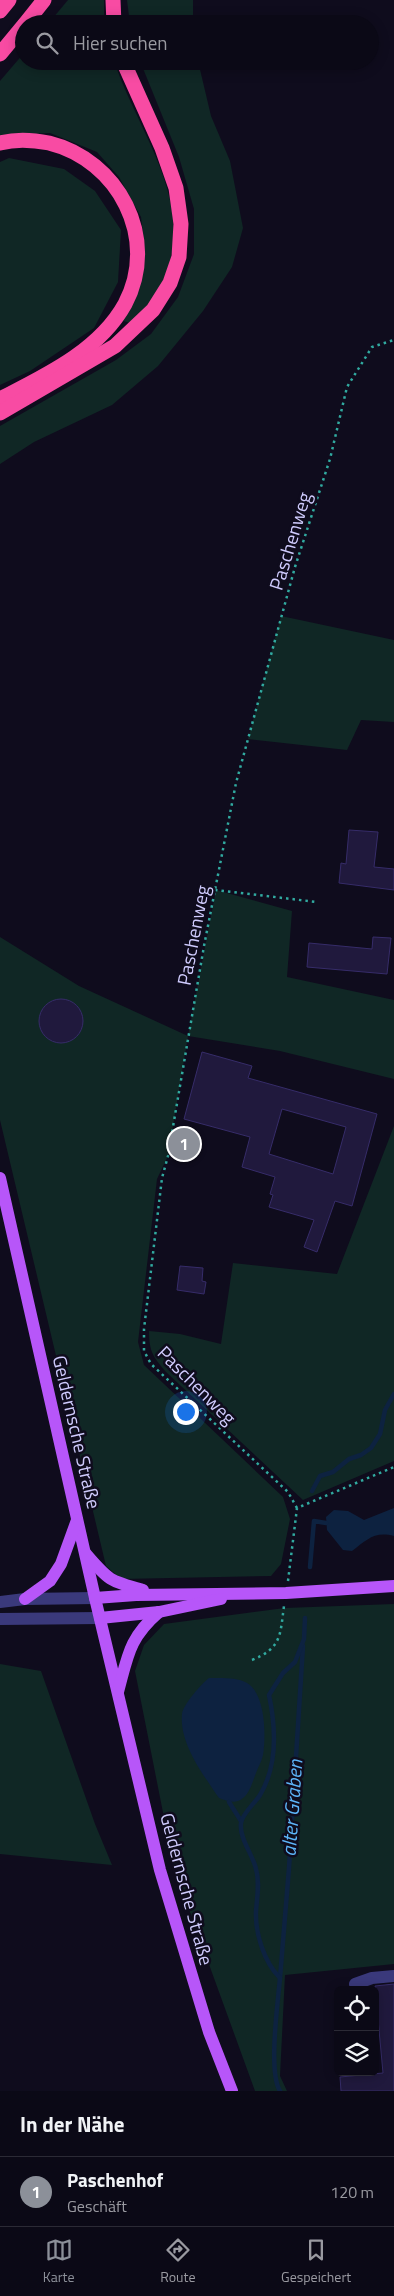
<!DOCTYPE html>
<html lang="de">
<head>
<meta charset="utf-8">
<style>
	:root { --surface:#0b0916; --page:#191723; --text:#f1f3f6; --muted:#9a9aa1; --line:#2b2a35; --accent:#8c9099 }
	body { margin:0; font-family:"Titillium Web",sans-serif; background:var(--page); color:var(--text) }
	.controls { position:absolute; right:15px; bottom:15px; display:grid; overflow:hidden; border-radius:8px; box-shadow:0 2px 12px #0003 }
	.controls button { width:45px; height:45px; display:grid; place-items:center; padding:0; border:0; border-bottom:1px solid var(--line); background:var(--surface); color:var(--text); font:25px sans-serif }
	.you { position:absolute; left:185px; top:1411px; width:18px; height:18px; margin:-12px; border:4px solid #fff; border-radius:50%; background:#1a73e8; box-shadow:0 0 0 8px #1a73e833 }
	.badge { display:grid; place-items:center; width:32px; height:32px; border-radius:50%; background:var(--accent); color:#fff; font-size:16px; font-weight:700 }
	.pin { position:absolute; translate:-50% -50%; border:2px solid #fff; box-shadow:0 1px 5px #0006 }
	.list { margin:0; padding:0; list-style:none }
	h2 { display:flex; justify-content:space-between; align-items:center; height:65px; margin:0; padding:0 20px; font-size:21px }
	h2 small { font-size:16px; font-weight:400; color:var(--muted) }
	.list li { display:grid; grid-template-columns:32px 1fr auto; gap:15px; align-items:center; box-sizing:border-box; height:70px; padding:0 20px; border-top:1px solid var(--line) }
	.list b { display:block; font-size:19px; white-space:nowrap }
	.list p { margin:0; font-size:16px; white-space:nowrap; color:var(--muted) }
	.list em { font-size:16px; font-style:normal; color:var(--muted) }
	.icon { flex:none; width:28px; height:28px; fill:none; stroke:currentColor; stroke-width:2; stroke-linecap:round; stroke-linejoin:round }
	.map { position:relative; flex:none; width:394px; height:2091px; overflow:hidden }
	.search { position:absolute; background:var(--surface); box-shadow:0 2px 12px #0003; left:15px; right:15px; top:15px; height:55px; display:flex; align-items:center; gap:12px; box-sizing:border-box; padding:0 18px; border-radius:28px; color:var(--muted); font-size:19px }
	.sheet { height:135px; background:var(--surface) }
	nav { display:flex; justify-content:space-around; align-items:center; box-sizing:border-box; height:70px; border-top:1px solid var(--line); background:var(--surface); font-size:14px; color:var(--muted) }
	nav a { display:grid; justify-items:center; gap:2px }
	nav .on { color:var(--accent) }
	.map>svg:first-child { display:block }
	.green { fill:#102725 }
	.water { fill:#0d2240 }
	.lines { fill:none; stroke-linecap:round; stroke-linejoin:round }
	.stream { stroke:#0d2240; stroke-width:4.5 }
	.building { fill:#20193d; stroke:#362c69; fill-rule:evenodd }
	.path { stroke:#31aaa0; stroke-width:2.5; stroke-dasharray:2.5 4; stroke-linecap:butt }
	.minor { stroke:#3a397b; stroke-width:12 }
	.major { stroke:#b756f9; stroke-width:12 }
	.highway { stroke:#f84ba3; stroke-width:15 }
	.labels { text-anchor:middle; stroke-width:5; stroke-linejoin:round; paint-order:stroke }
	.street-label { font-size:19px; fill:#cfcbfd; stroke:#0f0c1d }
	.water-label { font-size:20px; font-style:italic; fill:#5db5f9; stroke:#0f0c1d }
</style>
</head>
<body>
<div class="map">
<svg width="394" height="2091" viewBox="0 0 394 2091">
	<rect width="100%" height="100%" fill="#0f0c1d"/>
	<g class="green">
		<path d="M68,0H104V24H48Z"/>
		<path d="M127,0H193V24H130Z"/>
		<path d="M24,53V61H114C141,141 208,215 152,301C146,309 138,316 131,323L123,321L140,283L144,242L141,217L119,177L97,152L50,133L0,135V81Z"/>
		<path d="M140,61H198L211,116L230,161L243,228L232,267L203,311L158,366L112,405L34,442L0,464V426L116,360L151,334L178,297L194,254V209L179,157Z"/>
		<path d="M9,158L64,169L95,191L121,230L118,282L94,328L30,371L0,385V162Z"/>
		<path d="M281,616L394,640V722L361,720L347,750L248,739Z"/>
		<path d="M216,890L292,911L287,977L394,1000V1079L280,1051L188,1036L168,1156L157,1179L138,1342L144,1365L283,1497L290,1519L281,1564L271,1576L121,1579L106,1566L0,1120V937L79,986L188,1036Z"/>
		<path d="M394,1126V1461L303,1500L166,1372C153,1357 149,1351 149,1331L180,1334L221,1344L233,1263L337,1274Z"/>
		<path d="M394,1604V1964L285,1975L280,2076L287,2091H255L174,1868L135,1671L144,1645L164,1624L285,1608Z"/>
		<path d="M0,1664L41,1671L95,1824L112,1865L0,1854Z"/>
	</g>
	<g class="water">
		<path d="M394,1508V1536C374,1531 367,1540 352,1551L343,1550L327,1530L326,1517L334,1510L348,1511L364,1520Z"/>
		<path d="M209,1678C221,1678 237,1677 247,1683C266,1694 266,1737 263,1755C262,1761 258,1767 256,1773C252,1783 249,1797 238,1801C231,1803 225,1800 219,1798C204,1776 179,1743 182,1714C183,1705 201,1684 209,1678Z"/>
	</g>
	<g class="lines">
		<g class="stream">
			<path d="M312,1491L320,1476L333,1472L349,1459L361,1455L371,1448L380,1434L385,1410L394,1394"/>
			<path d="M310,1567L314,1521L326,1523"/>
			<path d="M229,1802L241,1821"/>
			<path d="M280,1978L289,1868L303,1646"/>
			<path d="M280,2091C268,2072 278,2002 280,1978C264,1962 255,1933 256,1911C257,1897 260,1883 256,1869C253,1855 239,1838 241,1823C242,1814 255,1803 260,1795C278,1765 276,1728 269,1695L283,1673L295,1662L304,1639L305,1618"/>
		</g>
	</g>
	<g class="building">
		<path d="M349,830L378,832L374,867L394,869V890L339,883L341,863L346,864Z"/>
		<path d="M373,937L391,938L387,974L307,967L309,943L372,949Z"/>
		<circle cx="61" cy="1021" r="22"/>
		<path d="M202,1052L252,1066L248,1078L377,1114L352,1206L335,1201L317,1252L304,1247L314,1220L269,1207L273,1195L270,1194L275,1177L242,1167L250,1137L184,1119ZM282,1109L346,1127L333,1174L269,1154Z"/>
		<path d="M180,1266L203,1268L202,1281L206,1282L204,1294L177,1290Z"/>
		<path d="M394,1984V2091H341L340,2077L383,2073L375,1986Z"/>
	</g>
	<g class="lines">
		<g class="path">
			<path d="M215,890L317,902"/>
			<path d="M297,1508L288,1492L151,1364L144,1351V1329L162,1178L168,1156L204,946L236,783L295,567L330,459L347,387L372,347L394,340"/>
			<path d="M288,1581L297,1508L394,1467"/>
			<path d="M252,1660C282,1648 280,1635 284,1606"/>
		</g>
		<g class="minor">
			<path d="M0,1602L25,1599L95,1598"/>
			<path d="M0,1619L100,1618"/>
			<path d="M355,1984L372,1978L394,1976"/>
		</g>
		<g class="major">
			<path d="M0,1178L95,1598L160,1870L209,2032L232,2091"/>
			<path d="M86,1554C109,1581 110,1581 143,1590"/>
			<path d="M95,1598L136,1595L286,1593L394,1586"/>
			<path d="M25,1599L50,1581L61,1564L77,1520"/>
			<path d="M100,1618L159,1612L221,1599"/>
			<path d="M118,1692C128,1655 129,1638 159,1612"/>
		</g>
		<g class="highway">
			<path d="M113,0L114,24"/>
			<path d="M0,11L9,0"/>
			<path d="M25,24L44,0"/>
			<path d="M0,54L24,25"/>
			<path d="M0,143C15,139 34,140 49,143C118,160 160,238 125,304C99,351 45,376 0,399"/>
			<path d="M0,413L115,346L153,310L170,283L179,257L181,224L176,188L162,148L123,61"/>
		</g>
	</g>
	<g class="labels">
		<g class="street-label">
			<text transform="translate(290 541) rotate(-73)" y="7">Paschenweg</text>
			<text transform="translate(193 935) rotate(-79)" y="7">Paschenweg</text>
			<text transform="translate(197 1385) rotate(45)" y="7">Paschenweg</text>
			<text transform="translate(77 1432) rotate(77)" y="7">Geldernsche Straße</text>
			<text transform="translate(187 1889) rotate(75)" y="7">Geldernsche Straße</text>
		</g>
		<g class="water-label">
			<text transform="translate(292 1808) rotate(-86)" y="7">alter Graben</text>
		</g>
	</g>
</svg>
<div class="controls">
<button><svg class="icon" aria-label="locate" viewBox="0 0 24 24"><circle cx="12" cy="12" r="6"/><path d="M12 2v4M12 18v4M2 12h4M18 12h4"/></svg></button>
<button><svg class="icon" aria-label="layers" viewBox="0 0 24 24"><path d="M12 4l9 5-9 5-9-5zM3 14l9 5 9-5"/></svg></button>
</div>
<div class="you"></div>
<div class="pin badge" style="left:184px;top:1144px">1</div>
<div class="search"><svg class="icon" aria-label="search" viewBox="0 0 24 24"><circle cx="10" cy="10" r="6"/><path d="M15 15l6 6"/></svg>Hier suchen</div>
</div>
<section class="sheet">
<h2>In der Nähe<small></small></h2>
<ul class="list">
<li><span class="badge">1</span><div><b>Paschenhof</b><p>Geschäft</p></div><em>120 m</em></li>
</ul>
</section>
<nav>
<a class="on"><svg class="icon" aria-label="map" viewBox="0 0 24 24"><path d="M3 6l6-2 6 2 6-2v14l-6 2-6-2-6 2zM9 4v14M15 6v14"/></svg>Karte</a>
<a><svg class="icon" aria-label="directions" viewBox="0 0 24 24"><path d="M12 3l9 9-9 9-9-9zM9 14v-3h6M13 9l2 2-2 2"/></svg>Route</a>
<a><svg class="icon" aria-label="saved" viewBox="0 0 24 24"><path d="M7 4h10v16l-5-4-5 4z"/></svg>Gespeichert</a>
</nav>
</body>
</html>
